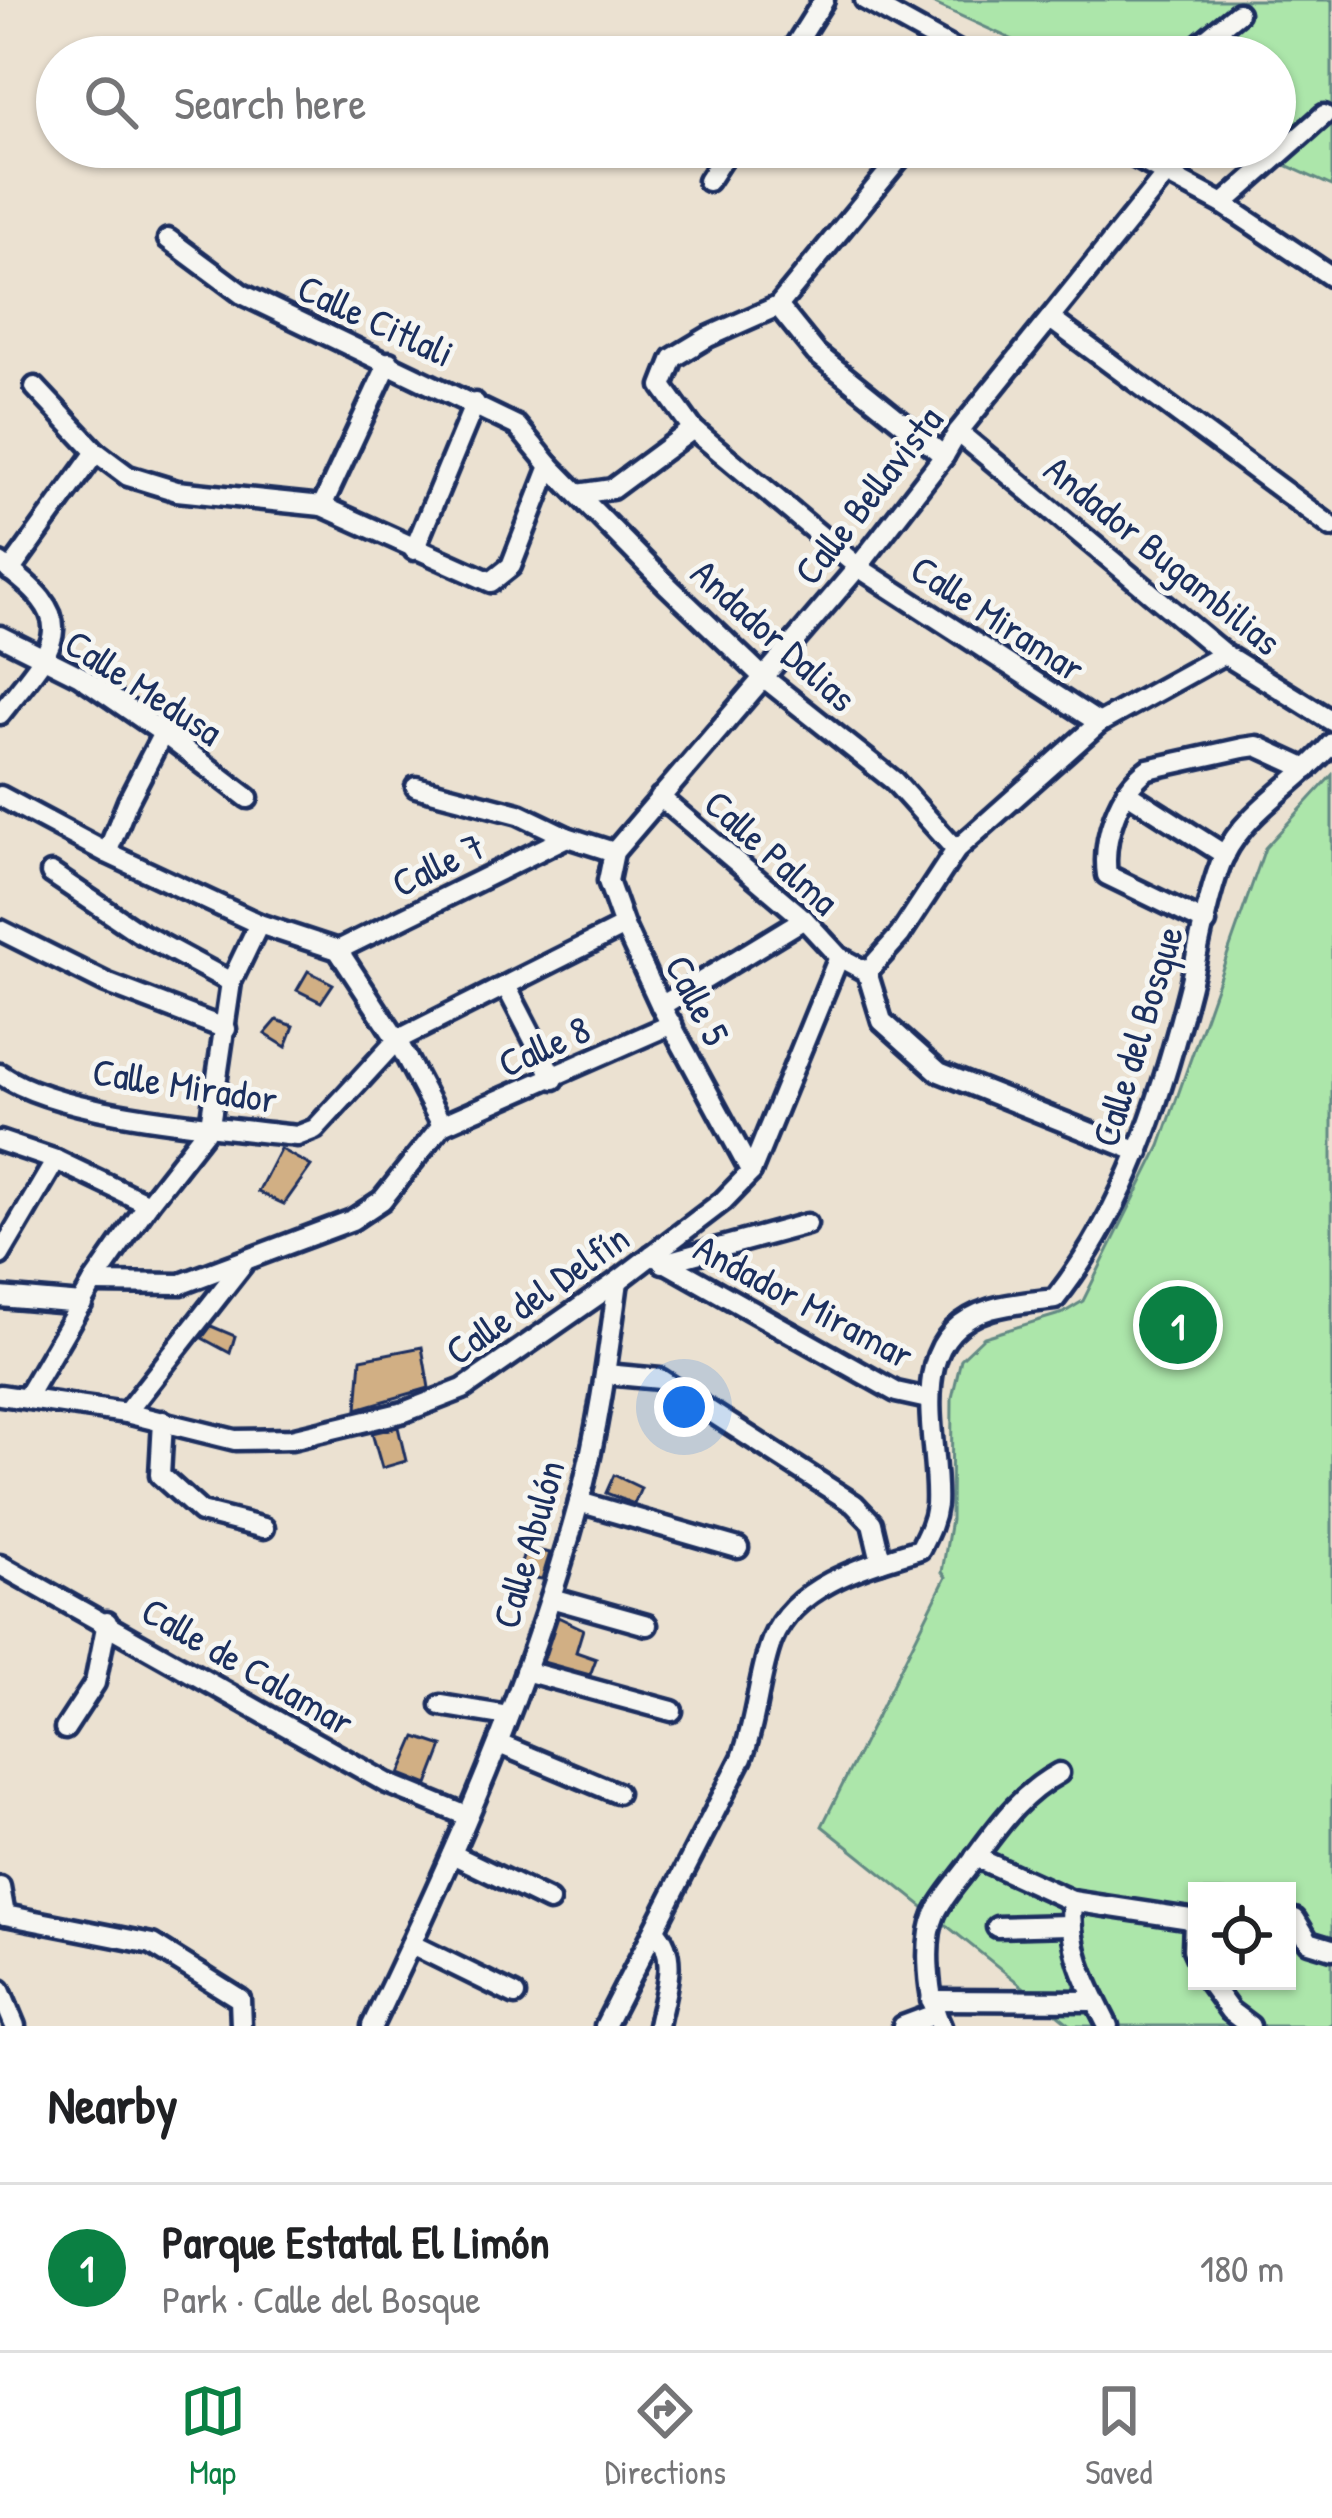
<!DOCTYPE html>
<html lang="en">
<head>
<meta charset="utf-8">
<style>
	:root { --surface:#fff; --page:#f2f2f2; --text:#202124; --muted:#757577; --line:#e0e0e0; --accent:#0b8043 }
	body { margin:0; font-family:"Patrick Hand",sans-serif; background:var(--page); color:var(--text) }
	.controls { position:absolute; right:36px; bottom:36px; display:grid; overflow:hidden; border-radius:0px; box-shadow:0 3px 9px #0004 }
	.controls button { width:108px; height:108px; display:grid; place-items:center; padding:0; border:0; border-bottom:3px solid var(--line); background:var(--surface); color:var(--text); font:60px sans-serif }
	.you { position:absolute; left:684px; top:1407px; width:42px; height:42px; margin:-30px; border:9px solid #fff; border-radius:50%; background:#1a73e8; box-shadow:0 0 0 18px #1a73e833 }
	.badge { display:grid; place-items:center; width:78px; height:78px; border-radius:50%; background:var(--accent); color:#fff; font-size:39px; font-weight:700 }
	.pin { position:absolute; translate:-50% -50%; border:6px solid #fff; box-shadow:0 3px 12px #0006 }
	.list { margin:0; padding:0; list-style:none }
	h2 { display:flex; justify-content:space-between; align-items:center; height:156px; margin:0; padding:0 48px; font-size:51px }
	h2 small { font-size:39px; font-weight:400; color:var(--muted) }
	.list li { display:grid; grid-template-columns:78px 1fr auto; gap:36px; align-items:center; box-sizing:border-box; height:168px; padding:0 48px; border-top:3px solid var(--line) }
	.list b { display:block; font-size:45px; white-space:nowrap }
	.list p { margin:0; font-size:39px; white-space:nowrap; color:var(--muted) }
	.list em { font-size:39px; font-style:normal; color:var(--muted) }
	.icon { flex:none; width:66px; height:66px; fill:none; stroke:currentColor; stroke-width:2; stroke-linecap:round; stroke-linejoin:round }
	.map { position:relative; flex:none; width:1332px; height:2026px; overflow:hidden }
	.search { position:absolute; background:var(--surface); box-shadow:0 3px 9px #0004; left:36px; right:36px; top:36px; height:132px; display:flex; align-items:center; gap:30px; box-sizing:border-box; padding:0 42px; border-radius:66px; color:var(--muted); font-size:45px }
	.sheet { height:324px; background:var(--surface) }
	nav { display:flex; justify-content:space-around; align-items:center; box-sizing:border-box; height:168px; border-top:3px solid var(--line); background:var(--surface); font-size:33px; color:var(--muted) }
	nav a { display:grid; justify-items:center; gap:6px }
	nav .on { color:var(--accent) }
	.map>svg:first-child { display:block }
	.green { fill:#ace6aa; stroke:#648a84; stroke-width:3; fill-rule:evenodd }
	.building { fill:#d1af84; stroke:#1b2f5e; stroke-width:3 }
	.lines { fill:none; stroke-linecap:round; stroke-linejoin:round }
	.minor-casing { stroke:#1b2f5e; stroke-width:27 }
	.minor { stroke:#f6f6f2; stroke-width:18 }
	.labels { text-anchor:middle; stroke-width:10; stroke-linejoin:round; paint-order:stroke }
	.street-label { font-size:39px; fill:#1b2f5e; stroke:#f6f6f2 }
</style>
</head>
<body>
<div class="map">
<svg width="1332" height="2026" viewBox="0 0 1332 2026">
	<rect width="100%" height="100%" fill="#ebe1d1"/>
	<filter id="ink" filterUnits="userSpaceOnUse"><feTurbulence type="fractalNoise" baseFrequency=".00833" numOctaves="2"/><feDisplacementMap in="SourceGraphic" scale="24" xChannelSelector="R" yChannelSelector="G"/><feConvolveMatrix kernelMatrix="1 2 1 2 8 2 1 2 1" color-interpolation-filters="sRGB"/></filter>
	<g filter="url(#ink)">
		<g class="green">
			<path d="M926,0H1332V186L1246,147H1275V57H1050Z"/>
			<path d="M1332,775V2026H1072L822,1826L946,1577L942,1572L951,1520L952,1398L961,1359L984,1337L1063,1313L1083,1301L1160,1146L1265,848ZM1197,1891H1287V1981H1197Z"/>
		</g>
		<g class="building">
			<path d="M308,971L333,984L321,1002L297,990Z"/>
			<path d="M277,1020L294,1026L286,1047L265,1034Z"/>
			<path d="M280,1149L311,1166L284,1204L258,1192Z"/>
			<path d="M211,1326L235,1336L230,1353L202,1338Z"/>
			<path d="M422,1347L429,1388L357,1409L361,1359Z"/>
			<path d="M398,1427L406,1461L382,1468L372,1433Z"/>
			<path d="M614,1475L641,1488L634,1504L606,1493Z"/>
			<path d="M526,1548L550,1553L542,1579L517,1575Z"/>
			<path d="M558,1617L583,1629L576,1652L596,1659L590,1675L543,1662Z"/>
			<path d="M416,1737L443,1746L428,1785L400,1774Z"/>
		</g>
		<g class="lines">
			<defs>
				<g id="minor">
					<path d="M865,0L968,57"/>
					<path d="M788,57L824,0"/>
					<path d="M1184,57L1238,13"/>
					<path d="M909,147L778,306L708,337L673,358L662,386L693,429L858,567L1099,723"/>
					<path d="M1116,147L1223,204L1332,277"/>
					<path d="M708,181L730,147"/>
					<path d="M1223,204L1324,115"/>
					<path d="M168,239L242,294L517,426L550,466L667,585L763,677L894,781L956,850"/>
					<path d="M778,306L816,353L944,456"/>
					<path d="M1052,320L1332,527"/>
					<path d="M35,387L96,452L128,476L177,491L322,506L491,582L511,566L550,466"/>
					<path d="M958,432L1224,654L1332,721"/>
					<path d="M578,494L612,489L693,429"/>
					<path d="M322,506L389,362"/>
					<path d="M414,550L475,403"/>
					<path d="M0,563C86,624 54,645 0,714"/>
					<path d="M10,571L96,452"/>
					<path d="M0,636L80,676L163,733L248,798"/>
					<path d="M416,787L519,814L567,837L614,852"/>
					<path d="M1126,792L1225,855"/>
					<path d="M0,796L107,853L259,924L338,950L397,1040L442,1125"/>
					<path d="M660,797L804,919L839,957L867,972L900,935L956,850L1099,723L1224,654"/>
					<path d="M107,853L128,801L163,733"/>
					<path d="M51,873L138,932L231,982"/>
					<path d="M1206,923L1107,875C1102,840 1118,790 1148,769L1243,748L1257,746L1307,769"/>
					<path d="M0,930L106,983L226,1029"/>
					<path d="M338,950L567,837"/>
					<path d="M867,972L882,1021L939,1072L1139,1152"/>
					<path d="M506,986L554,1079"/>
					<path d="M661,1006L804,919"/>
					<path d="M0,1074C60,1116 221,1127 297,1136L315,1129L397,1040L624,926"/>
					<path d="M0,1141L56,1160L148,1204"/>
					<path d="M751,1172L661,1006L624,926L608,881L614,852L858,567L944,456L958,432L1167,173"/>
					<path d="M0,1255L56,1160"/>
					<path d="M652,1255L896,1392L928,1399"/>
					<path d="M663,1263L807,1224"/>
					<path d="M93,1283L181,1284L352,1220L382,1200L442,1125L672,1024"/>
					<path d="M0,1297L82,1304"/>
					<path d="M606,1374L660,1379L854,1504L872,1523L881,1561"/>
					<path d="M0,1395L126,1413L235,1440L291,1439L404,1412L463,1389L618,1281L723,1201L751,1172L839,957"/>
					<path d="M26,1398L93,1283L148,1204L210,1125L231,982L259,924"/>
					<path d="M126,1413L243,1264"/>
					<path d="M163,1421L160,1475L201,1512L264,1528"/>
					<path d="M579,1502L738,1548"/>
					<path d="M0,1565L387,1783L467,1816"/>
					<path d="M551,1598L647,1625"/>
					<path d="M525,1671L672,1711"/>
					<path d="M441,1705L508,1716"/>
					<path d="M65,1729L95,1683L107,1622"/>
					<path d="M499,1744L617,1793"/>
					<path d="M452,1854L549,1901"/>
					<path d="M975,1857L1072,1901L1197,1920"/>
					<path d="M0,1887L5,1915"/>
					<path d="M1072,1901C1067,1948 1087,1985 1108,2026"/>
					<path d="M5,1915L152,1944L240,1999L241,2026"/>
					<path d="M1287,1917L1295,1919L1309,1942L1332,1949"/>
					<path d="M1194,1920L1193,1949L1197,1958"/>
					<path d="M997,1927L1069,1925"/>
					<path d="M655,1930C680,1956 664,1993 658,2026"/>
					<path d="M411,1944L515,1995"/>
					<path d="M1208,1981L1230,2011L1250,2026"/>
					<path d="M0,1990L15,2026"/>
					<path d="M931,2000L1095,2001"/>
					<path d="M372,2026C453,1858 529,1687 578,1506C598,1433 608,1356 618,1281"/>
					<path d="M605,2026L742,1758C757,1720 758,1676 772,1640C795,1584 868,1565 920,1549C927,1535 934,1522 936,1505C940,1439 899,1337 991,1309C1011,1303 1034,1302 1055,1299C1126,1209 1161,1099 1189,989C1198,953 1209,887 1224,856C1247,809 1300,782 1332,743"/>
					<path d="M903,2026L935,2014"/>
					<path d="M941,2026C928,2000 923,1941 935,1914C942,1898 957,1882 968,1867C996,1830 1017,1796 1059,1773"/>
				</g>
			</defs>
			<use href="#minor" class="minor-casing"/>
			<use href="#minor" class="minor"/>
		</g>
	</g>
	<g class="labels">
		<g class="street-label">
			<text transform="translate(376 320) rotate(25)" y="14">Calle Citlali</text>
			<text transform="translate(868 495) rotate(-52)" y="14">Calle Bellavista</text>
			<text transform="translate(1163 555) rotate(39)" y="14">Andador Bugambilias</text>
			<text transform="translate(998 618) rotate(33)" y="14">Calle Miramar</text>
			<text transform="translate(774 635) rotate(42)" y="14">Andador Dalias</text>
			<text transform="translate(144 687) rotate(33)" y="14">Calle Medusa</text>
			<text transform="translate(772 852) rotate(42)" y="14">Calle Palma</text>
			<text transform="translate(438 864) rotate(-26)" y="14">Calle 7</text>
			<text transform="translate(698 1000) rotate(63)" y="14">Calle 5</text>
			<text transform="translate(1137 1036) rotate(-73)" y="14">Calle del Bosque</text>
			<text transform="translate(544 1046) rotate(-24)" y="14">Calle 8</text>
			<text transform="translate(185 1085) rotate(9)" y="14">Calle Mirador</text>
			<text transform="translate(537 1294) rotate(-35)" y="14">Calle del Delfín</text>
			<text transform="translate(804 1301) rotate(28)" y="14">Andador Miramar</text>
			<text transform="translate(528 1544) rotate(-74)" y="14">Calle Abulón</text>
			<text transform="translate(248 1666) rotate(30)" y="14">Calle de Calamar</text>
		</g>
	</g>
</svg>
<div class="controls">
<button><svg class="icon" aria-label="locate" viewBox="0 0 24 24"><circle cx="12" cy="12" r="6"/><path d="M12 2v4M12 18v4M2 12h4M18 12h4"/></svg></button>
</div>
<div class="you"></div>
<div class="pin badge" style="left:1178px;top:1325px">1</div>
<div class="search"><svg class="icon" aria-label="search" viewBox="0 0 24 24"><circle cx="10" cy="10" r="6"/><path d="M15 15l6 6"/></svg>Search here</div>
</div>
<section class="sheet">
<h2>Nearby<small></small></h2>
<ul class="list">
<li><span class="badge">1</span><div><b>Parque Estatal El Limón</b><p>Park · Calle del Bosque</p></div><em>180 m</em></li>
</ul>
</section>
<nav>
<a class="on"><svg class="icon" aria-label="map" viewBox="0 0 24 24"><path d="M3 6l6-2 6 2 6-2v14l-6 2-6-2-6 2zM9 4v14M15 6v14"/></svg>Map</a>
<a><svg class="icon" aria-label="directions" viewBox="0 0 24 24"><path d="M12 3l9 9-9 9-9-9zM9 14v-3h6M13 9l2 2-2 2"/></svg>Directions</a>
<a><svg class="icon" aria-label="saved" viewBox="0 0 24 24"><path d="M7 4h10v16l-5-4-5 4z"/></svg>Saved</a>
</nav>
</body>
</html>
